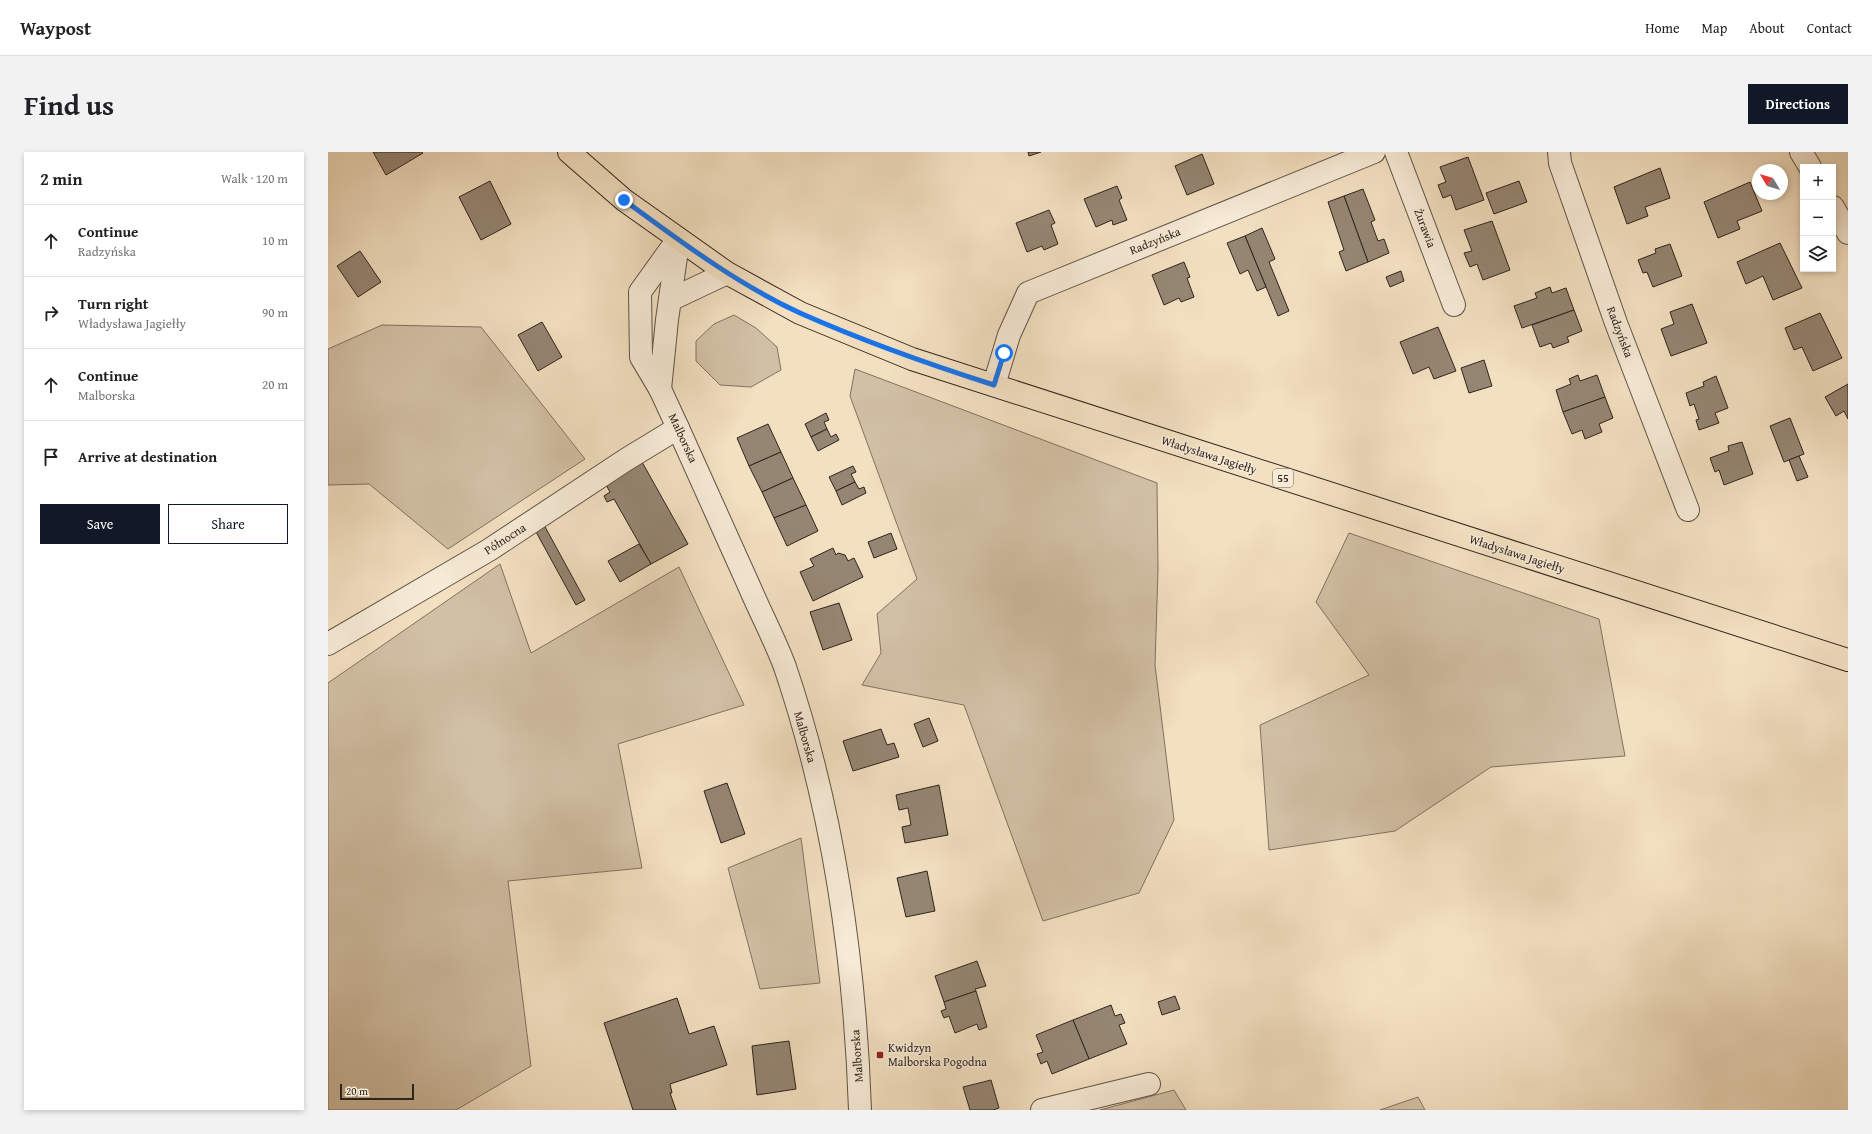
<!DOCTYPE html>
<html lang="en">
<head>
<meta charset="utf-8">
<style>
	:root { --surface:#fff; --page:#f2f2f2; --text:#202124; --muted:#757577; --line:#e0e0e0; --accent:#111827 }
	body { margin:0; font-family:"Gentium Book Plus",serif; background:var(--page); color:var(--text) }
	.controls { position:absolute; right:12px; top:12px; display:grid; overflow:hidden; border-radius:0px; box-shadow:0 2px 6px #0003 }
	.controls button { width:36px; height:36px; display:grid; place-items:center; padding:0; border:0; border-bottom:1px solid var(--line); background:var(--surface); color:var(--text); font:20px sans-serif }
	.compass { position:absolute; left:1424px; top:12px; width:36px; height:36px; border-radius:50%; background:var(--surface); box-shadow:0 2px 6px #0003; rotate:308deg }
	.scale { position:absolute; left:12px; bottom:10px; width:74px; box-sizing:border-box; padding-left:4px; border:2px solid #2f241e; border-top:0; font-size:11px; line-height:14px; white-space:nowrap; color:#2f241e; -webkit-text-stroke:3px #f7ebd7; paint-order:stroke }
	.stop { position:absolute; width:12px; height:12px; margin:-9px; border:3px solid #1a73e8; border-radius:50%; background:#fff }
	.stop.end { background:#1a73e8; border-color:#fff; box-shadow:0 1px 4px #0008 }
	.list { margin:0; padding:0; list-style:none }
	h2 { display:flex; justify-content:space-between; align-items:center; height:52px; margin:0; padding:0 16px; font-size:17px }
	h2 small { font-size:13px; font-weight:400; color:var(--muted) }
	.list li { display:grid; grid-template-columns:26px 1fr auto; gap:12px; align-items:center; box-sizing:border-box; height:72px; padding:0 16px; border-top:1px solid var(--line) }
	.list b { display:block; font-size:15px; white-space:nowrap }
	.list p { margin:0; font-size:13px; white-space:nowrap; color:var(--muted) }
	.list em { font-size:13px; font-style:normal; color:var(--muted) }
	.actions { display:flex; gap:8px; padding:12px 16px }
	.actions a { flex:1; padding:9px 0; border:1px solid var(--accent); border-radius:0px; text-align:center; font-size:14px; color:var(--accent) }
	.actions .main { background:var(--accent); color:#fff }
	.icon { flex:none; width:22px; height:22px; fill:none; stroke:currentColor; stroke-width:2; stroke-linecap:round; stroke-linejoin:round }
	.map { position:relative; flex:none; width:1520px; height:958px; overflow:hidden; border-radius:0px }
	header { display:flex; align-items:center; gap:24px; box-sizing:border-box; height:56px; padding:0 20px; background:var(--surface); border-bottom:1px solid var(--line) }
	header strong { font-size:19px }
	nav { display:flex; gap:22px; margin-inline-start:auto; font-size:14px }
	.intro { display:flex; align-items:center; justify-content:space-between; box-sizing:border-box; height:96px; padding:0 24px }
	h1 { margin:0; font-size:28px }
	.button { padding:10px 18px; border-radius:0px; background:var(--accent); color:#fff; font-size:14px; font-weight:700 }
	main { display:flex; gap:24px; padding:0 24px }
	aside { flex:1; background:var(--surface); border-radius:0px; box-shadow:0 2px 6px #0003 }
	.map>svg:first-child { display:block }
	.green { fill:#d2c0a5; stroke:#807262 }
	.building { fill:#958673; stroke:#2f241e }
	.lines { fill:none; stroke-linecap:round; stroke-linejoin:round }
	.minor-casing { stroke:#605347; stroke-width:24 }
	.major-casing { stroke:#2f241e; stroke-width:24 }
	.minor { stroke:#f7ebd7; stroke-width:22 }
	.major { stroke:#f3e0c1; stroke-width:22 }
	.route { stroke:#1a73e8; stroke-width:5 }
	.poi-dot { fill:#8f2418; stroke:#f7ebd7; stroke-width:1.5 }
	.labels { text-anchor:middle; stroke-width:3; stroke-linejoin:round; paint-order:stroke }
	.shield { fill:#f7ebd7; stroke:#6b6056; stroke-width:1 }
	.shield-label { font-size:11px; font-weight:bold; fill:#2f241e }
	.street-label { font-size:12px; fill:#2f241e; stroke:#f7ebd7 }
	.poi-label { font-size:12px; fill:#2f241e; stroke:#f7ebd7; text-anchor:start }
</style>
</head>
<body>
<header>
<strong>Waypost</strong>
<nav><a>Home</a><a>Map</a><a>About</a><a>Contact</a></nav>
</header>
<div class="intro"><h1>Find us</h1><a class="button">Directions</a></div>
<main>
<aside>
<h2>2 min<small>Walk · 120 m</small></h2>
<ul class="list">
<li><svg class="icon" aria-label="ahead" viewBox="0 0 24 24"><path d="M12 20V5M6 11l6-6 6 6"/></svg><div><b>Continue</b><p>Radzyńska</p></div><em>10 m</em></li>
<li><svg class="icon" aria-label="right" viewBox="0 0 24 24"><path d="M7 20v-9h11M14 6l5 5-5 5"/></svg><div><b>Turn right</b><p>Władysława Jagiełły</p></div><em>90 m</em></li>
<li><svg class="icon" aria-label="ahead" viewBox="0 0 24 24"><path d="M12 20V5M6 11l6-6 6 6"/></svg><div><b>Continue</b><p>Malborska</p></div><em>20 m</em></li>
<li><svg class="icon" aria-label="arrive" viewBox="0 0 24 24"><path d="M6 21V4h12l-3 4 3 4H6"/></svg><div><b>Arrive at destination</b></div></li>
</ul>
<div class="actions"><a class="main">Save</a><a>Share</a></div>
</aside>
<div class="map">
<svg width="1520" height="958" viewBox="0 0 1520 958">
	<rect width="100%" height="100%" fill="#f3e0c1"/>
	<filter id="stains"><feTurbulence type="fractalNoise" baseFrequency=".005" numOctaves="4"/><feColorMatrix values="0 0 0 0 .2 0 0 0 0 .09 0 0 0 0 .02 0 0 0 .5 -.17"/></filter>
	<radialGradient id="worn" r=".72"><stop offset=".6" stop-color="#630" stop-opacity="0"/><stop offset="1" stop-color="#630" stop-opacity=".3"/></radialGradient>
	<g class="green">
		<path d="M406,163L428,176L449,195L453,218L423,235L392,233L368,209V189L386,172Z"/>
		<path d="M54,173L153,175L257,307L120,397L41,332L0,333V197Z"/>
		<path d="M527,217L829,331L830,417L827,513L846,668L811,741L715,769L636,553L534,533L553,501L549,462L589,427L522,244Z"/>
		<path d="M1021,381L1271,467L1297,604L1163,615L1067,679L941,698L932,573L1041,523L988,450Z"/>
		<path d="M172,412L203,501L351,415L416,553L290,592L314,716L180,729L203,914L128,958H0V531Z"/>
		<path d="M473,686L492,831L432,837L400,716Z"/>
		<path d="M846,938L858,958H772Z"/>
		<path d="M1090,945L1097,958H1052Z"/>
	</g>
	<g class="building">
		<path d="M45,0H94L95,1L58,23Z"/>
		<path d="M700,0H713L701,4Z"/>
		<path d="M874,2L886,32L859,43L847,14Z"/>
		<path d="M1140,5L1156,48L1128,58L1123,43L1115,46L1110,33L1118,30L1112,15Z"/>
		<path d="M1332,16L1342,46L1317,55L1320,64L1299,72L1286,35Z"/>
		<path d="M162,29L183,72L153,88L131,45Z"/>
		<path d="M1191,29L1199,50L1166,62L1158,41Z"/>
		<path d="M1422,30L1434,59L1409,69L1412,77L1390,86L1376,50Z"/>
		<path d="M789,34L794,46L791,48L799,68L785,73L784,68L768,75L756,47Z"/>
		<path d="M1035,37L1047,68L1043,70L1050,89L1056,87L1061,101L1040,110L1016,44Z"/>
		<path d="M1016,44L1040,110L1018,119L1011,100L1016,98L1000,50Z"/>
		<path d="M721,58L727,71L723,73L730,92L716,98L714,94L699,100L688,71Z"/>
		<path d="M1164,69L1182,118L1155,128L1149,112L1142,115L1136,101L1144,99L1136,78Z"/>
		<path d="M934,76L947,107L941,110L961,159L950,164L917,84Z"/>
		<path d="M917,84L938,135L929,139L920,118L912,122L899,91Z"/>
		<path d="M1452,91L1474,136L1445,148L1435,124L1418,132L1409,110Z"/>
		<path d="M1342,92L1354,124L1325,135L1319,120L1315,121L1310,108L1328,101L1327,97Z"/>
		<path d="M32,99L53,130L30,145L9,114Z"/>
		<path d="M856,110L862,125L859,126L866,145L853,150L851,146L836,153L824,123Z"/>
		<path d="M1073,119L1076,129L1062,135L1058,125Z"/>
		<path d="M1222,135L1224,141L1238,136L1246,158L1194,176L1186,154L1209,146L1207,141Z"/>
		<path d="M1364,152L1379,191L1343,204L1333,177L1346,172L1342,160Z"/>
		<path d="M1246,158L1254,179L1239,185L1241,190L1225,196L1223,191L1212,195L1204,173Z"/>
		<path d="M1492,161L1514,206L1485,219L1474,195L1466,198L1457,176Z"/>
		<path d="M214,170L234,205L210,219L190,183Z"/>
		<path d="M1110,175L1128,219L1106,227L1101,215L1085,222L1072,190Z"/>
		<path d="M1156,208L1164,234L1141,241L1133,216Z"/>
		<path d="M1250,223L1252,229L1269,223L1277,245L1235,260L1228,238L1243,232L1241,227Z"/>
		<path d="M1388,224L1400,256L1387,261L1391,271L1371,278L1368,268L1371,267L1366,252L1362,254L1358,241L1376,234L1375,230Z"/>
		<path d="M1520,232V267L1516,259L1508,264L1497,245Z"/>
		<path d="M1277,245L1285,266L1271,272L1274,280L1257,287L1254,278L1244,282L1235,260Z"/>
		<path d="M498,261L501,268L496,270L499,277L483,285L477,272Z"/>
		<path d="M1462,266L1476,302L1456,310L1442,274Z"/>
		<path d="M440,272L453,300L421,314L409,286Z"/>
		<path d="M499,277L503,285L508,282L511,288L490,299L483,285Z"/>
		<path d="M1414,290L1425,322L1396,333L1391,318L1387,320L1382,306L1401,299L1400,294Z"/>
		<path d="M453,300L465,326L434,340L421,314Z"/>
		<path d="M1471,304L1480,325L1469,329L1461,308Z"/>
		<path d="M314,310L360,392L323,412L286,347L279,350L276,344L282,340L277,331Z"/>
		<path d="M525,314L528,320L523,322L527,330L508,339L501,325Z"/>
		<path d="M465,326L478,353L446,366L434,340Z"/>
		<path d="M527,330L531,337L536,335L538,341L514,353L508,339Z"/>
		<path d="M478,353L490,379L459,394L446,366Z"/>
		<path d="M216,373L257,448L248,453L207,378Z"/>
		<path d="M563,381L569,397L546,406L540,390Z"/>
		<path d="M311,392L323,412L292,430L280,409Z"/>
		<path d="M505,396L508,403L510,401L517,403L520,409L526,406L535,425L485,449L472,420L486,414L482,407Z"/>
		<path d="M511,451L524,488L495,498L482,460Z"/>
		<path d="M601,566L610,589L595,595L586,572Z"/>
		<path d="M553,577L559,593L566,591L571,605L525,619L515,589Z"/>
		<path d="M399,631L417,682L393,691L376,639Z"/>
		<path d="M611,633L620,683L577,691L574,675L583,673L580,656L571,658L568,643Z"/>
		<path d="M599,719L607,759L578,765L569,726Z"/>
		<path d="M649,809L658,834L647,837L648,839L616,850L607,824Z"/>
		<path d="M648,839L659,875L651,878L649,872L627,881L621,864L616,866L613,859L618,857L616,850Z"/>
		<path d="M847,844L852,857L834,863L830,850Z"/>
		<path d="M349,846L361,882L386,874L399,913L342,932L344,941H342L348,958H305L276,871Z"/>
		<path d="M783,853L787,864L793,862L797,871L791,873L799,892L761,907L745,868Z"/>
		<path d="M745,868L761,907L724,922L719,909L713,912L709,902L715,900L708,883Z"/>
		<path d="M461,889L468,937L429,943L424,894Z"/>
		<path d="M663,928L671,956L665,958H642L635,935Z"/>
	</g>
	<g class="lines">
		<defs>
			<g id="minor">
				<path d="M1068,0L1126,153"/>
				<path d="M1231,0L1232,11L1288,171L1360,358"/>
				<path d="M1473,0L1482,15"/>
				<path d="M1505,55L1520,81"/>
				<path d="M350,87L312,140L313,205L332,237L350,276C374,329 398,383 422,436C433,462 447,488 457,515C505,657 527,808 532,958"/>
				<path d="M342,148L399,121"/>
				<path d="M666,233L681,183L700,141L1046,0"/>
				<path d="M332,237L339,168L350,91"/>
				<path d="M0,492L161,398L299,307L350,276"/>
				<path d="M714,958L821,932"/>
			</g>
			<path id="major" d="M241,0L296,48L399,121L472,161L584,207L1520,508"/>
		</defs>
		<use href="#minor" class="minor-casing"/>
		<use href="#major" class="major-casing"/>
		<use href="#minor" class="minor"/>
		<use href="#major" class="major"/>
	</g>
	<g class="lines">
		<path class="route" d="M296,48C352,89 409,132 472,161C535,189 600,212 666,233L676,201"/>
	</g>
	<rect class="poi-dot" x="548" y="899" width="8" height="8" rx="2"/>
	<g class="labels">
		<rect class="shield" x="945" y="317" width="20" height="18" rx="3"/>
		<g class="shield-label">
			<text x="955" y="330">55</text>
		</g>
		<g class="street-label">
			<text transform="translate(1097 76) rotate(69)" y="4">Żurawia</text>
			<text transform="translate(827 89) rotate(-22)" y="4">Radzyńska</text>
			<text transform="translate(1292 180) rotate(69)" y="4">Radzyńska</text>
			<text transform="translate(355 286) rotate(65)" y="4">Malborska</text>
			<text transform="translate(881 303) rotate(18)" y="4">Władysława Jagiełły</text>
			<text transform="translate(177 387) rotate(-33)" y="4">Północna</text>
			<text transform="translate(1189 402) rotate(18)" y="4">Władysława Jagiełły</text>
			<text transform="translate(477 585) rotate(74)" y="4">Malborska</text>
			<text transform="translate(529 904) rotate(-94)" y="4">Malborska</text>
		</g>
		<g class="poi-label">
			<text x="560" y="900">Kwidzyn<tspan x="560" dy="14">Malborska Pogodna</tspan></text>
		</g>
	</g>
	<rect width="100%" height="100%" filter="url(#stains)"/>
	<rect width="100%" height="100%" fill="url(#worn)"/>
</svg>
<div class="controls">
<button>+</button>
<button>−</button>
<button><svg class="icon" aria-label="layers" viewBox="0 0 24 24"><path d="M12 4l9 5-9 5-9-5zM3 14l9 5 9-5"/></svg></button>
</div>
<svg class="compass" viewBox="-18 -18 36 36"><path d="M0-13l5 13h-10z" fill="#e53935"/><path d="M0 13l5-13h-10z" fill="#757577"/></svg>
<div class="scale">20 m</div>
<div class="stop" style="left:676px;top:201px"></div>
<div class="stop end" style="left:296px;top:48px"></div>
</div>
</main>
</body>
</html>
